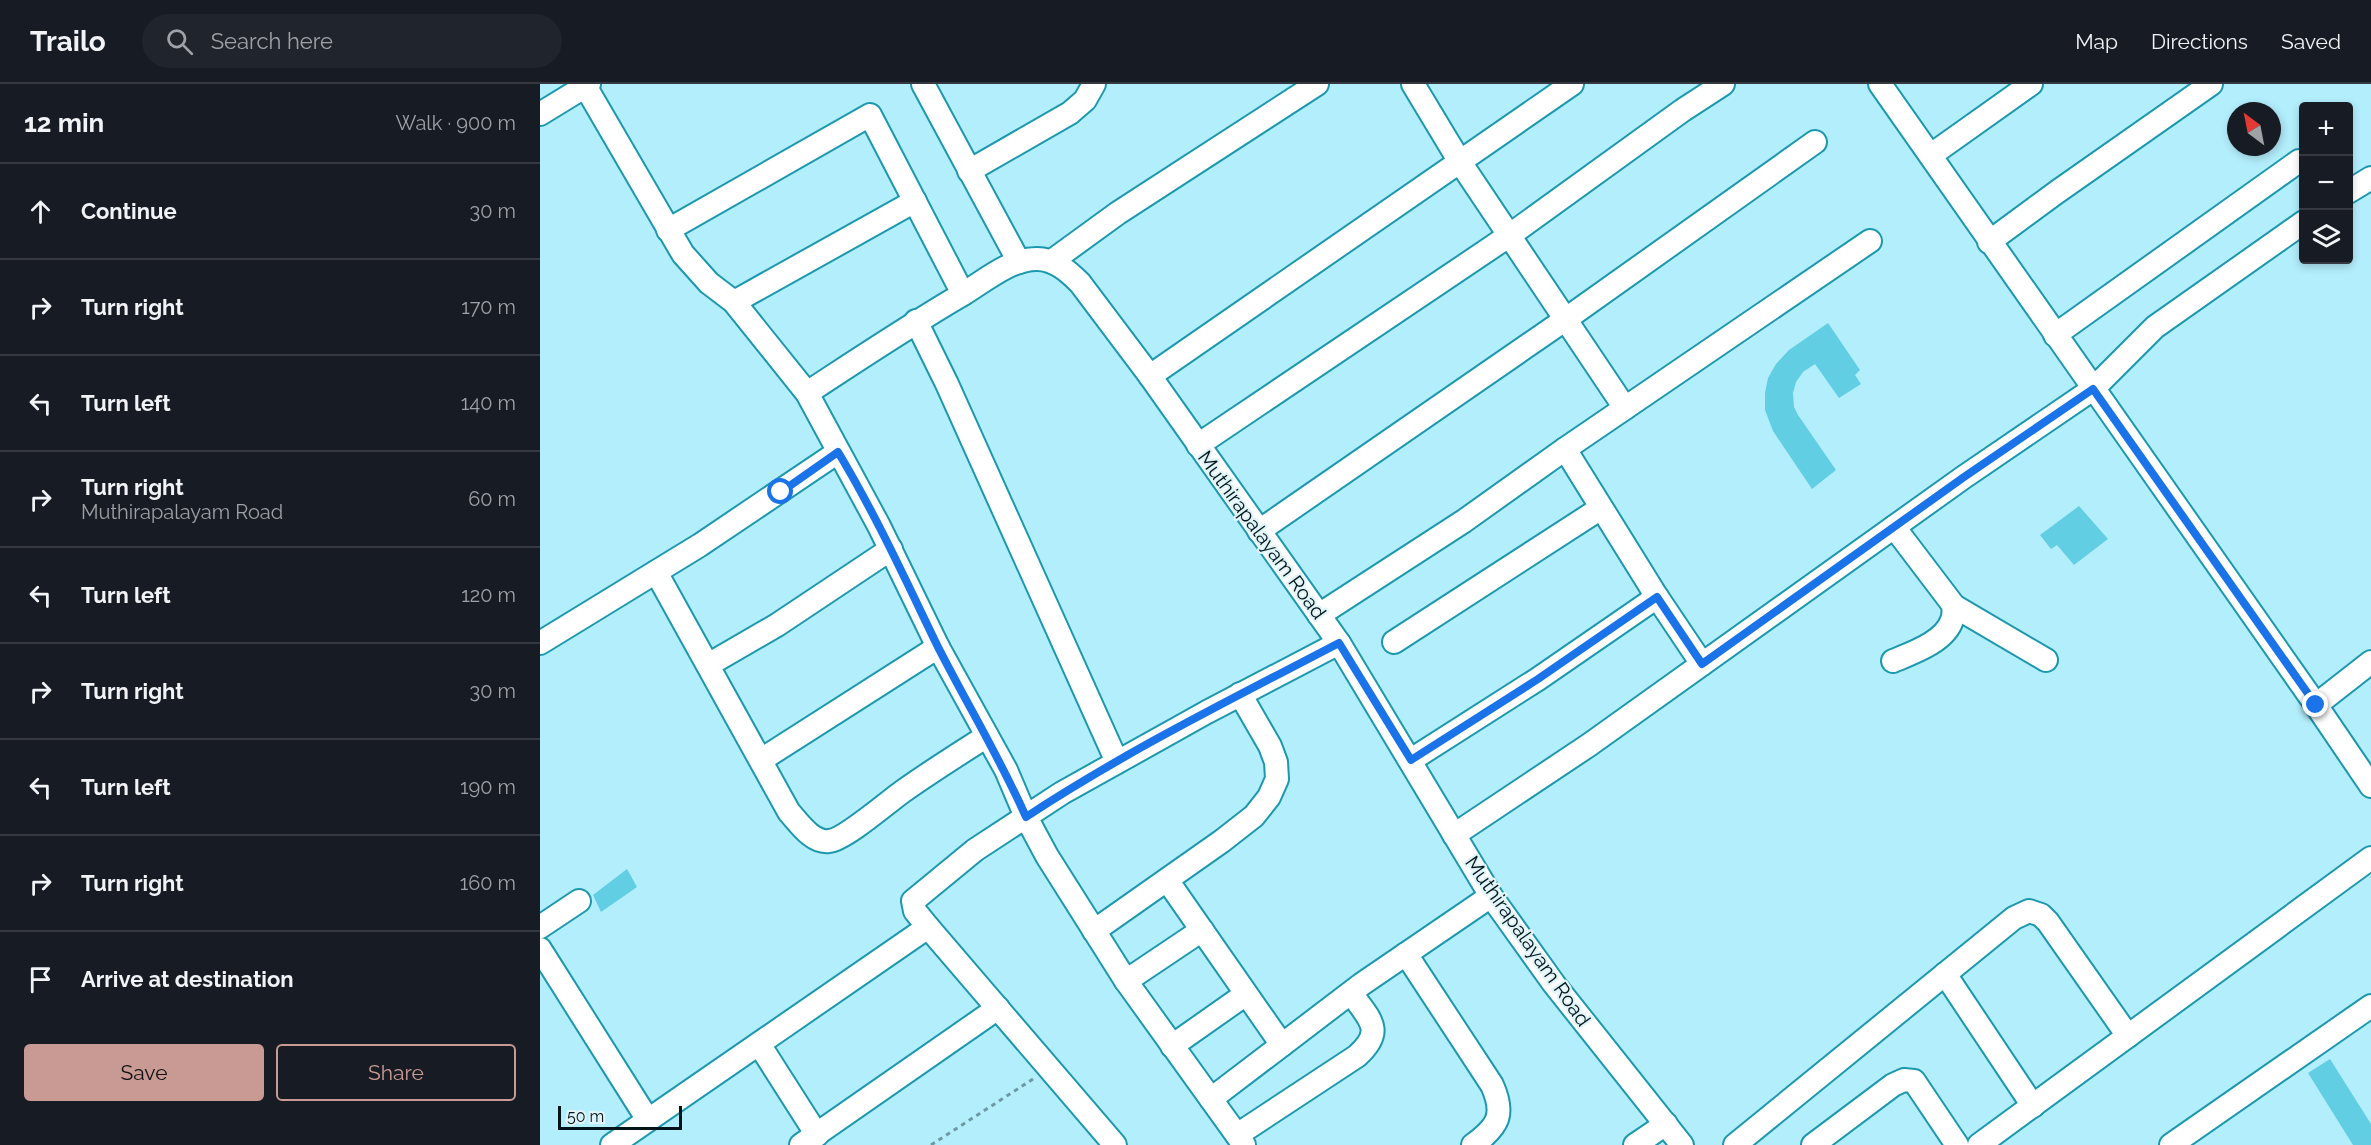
<!DOCTYPE html>
<html lang="en">
<head>
<meta charset="utf-8">
<style>
	:root { --surface:#171b24; --page:#20242c; --text:#f1f3f6; --muted:#9ea1a6; --line:#363941; --accent:#c89a93 }
	body { margin:0; font-family:Raleway,sans-serif; background:var(--page); color:var(--text) }
	.controls { position:absolute; right:18px; top:18px; display:grid; overflow:hidden; border-radius:6px; box-shadow:0 3px 9px #0003 }
	.controls button { width:54px; height:54px; display:grid; place-items:center; padding:0; border:0; border-bottom:2px solid var(--line); background:var(--surface); color:var(--text); font:30px sans-serif }
	.compass { position:absolute; left:1687px; top:18px; width:54px; height:54px; border-radius:50%; background:var(--surface); box-shadow:0 3px 9px #0003; rotate:328deg }
	.scale { position:absolute; left:18px; bottom:15px; width:124px; box-sizing:border-box; padding-left:6px; border:3px solid #001419; border-top:0; font-size:16px; line-height:21px; white-space:nowrap; color:#001419; -webkit-text-stroke:4px #e1f4f8; paint-order:stroke }
	.stop { position:absolute; width:18px; height:18px; margin:-14px; border:4px solid #1a73e8; border-radius:50%; background:#fff }
	.stop.end { background:#1a73e8; border-color:#fff; box-shadow:0 2px 6px #0008 }
	.list { margin:0; padding:0; list-style:none }
	h2 { display:flex; justify-content:space-between; align-items:center; height:78px; margin:0; padding:0 24px; font-size:26px }
	h2 small { font-size:20px; font-weight:400; color:var(--muted) }
	.list li { display:grid; grid-template-columns:39px 1fr auto; gap:18px; align-items:center; box-sizing:border-box; height:96px; padding:0 24px; border-top:2px solid var(--line) }
	.list b { display:block; font-size:22px; white-space:nowrap }
	.list p { margin:0; font-size:20px; white-space:nowrap; color:var(--muted) }
	.list em { font-size:20px; font-style:normal; color:var(--muted) }
	.actions { display:flex; gap:12px; padding:18px 24px }
	.actions a { flex:1; padding:14px 0; border:2px solid var(--accent); border-radius:6px; text-align:center; font-size:21px; color:var(--accent) }
	.actions .main { background:var(--accent); color:#111 }
	.icon { flex:none; width:33px; height:33px; fill:none; stroke:currentColor; stroke-width:2; stroke-linecap:round; stroke-linejoin:round }
	.map { position:relative; flex:none; width:1831px; height:1061px; overflow:hidden }
	header { display:flex; align-items:center; gap:36px; box-sizing:border-box; height:84px; padding:0 30px; background:var(--surface); border-bottom:2px solid var(--line) }
	header strong { font-size:28px }
	nav { display:flex; gap:33px; margin-inline-start:auto; font-size:21px }
	.search { width:420px; height:54px; background:var(--page); display:flex; align-items:center; gap:15px; box-sizing:border-box; padding:0 21px; border-radius:33px; color:var(--muted); font-size:22px }
	main { display:flex }
	aside { flex:1; background:var(--surface) }
	.map>svg:first-child { display:block }
	.building { fill:#61cee4 }
	.lines { fill:none; stroke-linecap:round; stroke-linejoin:round }
	.minor-casing { stroke:#1c98ae; stroke-width:26 }
	.path { stroke:#6d99a4; stroke-width:3; stroke-dasharray:4.5 4.5; stroke-linecap:butt }
	.minor { stroke:#fff; stroke-width:22 }
	.route { stroke:#1a73e8; stroke-width:8 }
	.labels { text-anchor:middle; stroke-width:4.5; stroke-linejoin:round; paint-order:stroke }
	.street-label { font-size:20px; fill:#001419; stroke:#e1f4f8 }
</style>
</head>
<body>
<header>
<strong>Trailo</strong>
<div class="search"><svg class="icon" aria-label="search" viewBox="0 0 24 24"><circle cx="10" cy="10" r="6"/><path d="M15 15l6 6"/></svg>Search here</div>
<nav><a>Map</a><a>Directions</a><a>Saved</a></nav>
</header>
<main>
<aside>
<h2>12 min<small>Walk · 900 m</small></h2>
<ul class="list">
<li><svg class="icon" aria-label="ahead" viewBox="0 0 24 24"><path d="M12 20V5M6 11l6-6 6 6"/></svg><div><b>Continue</b></div><em>30 m</em></li>
<li><svg class="icon" aria-label="right" viewBox="0 0 24 24"><path d="M7 20v-9h11M14 6l5 5-5 5"/></svg><div><b>Turn right</b></div><em>170 m</em></li>
<li><svg class="icon" aria-label="left" viewBox="0 0 24 24"><path d="M17 20v-9H6M10 6l-5 5 5 5"/></svg><div><b>Turn left</b></div><em>140 m</em></li>
<li><svg class="icon" aria-label="right" viewBox="0 0 24 24"><path d="M7 20v-9h11M14 6l5 5-5 5"/></svg><div><b>Turn right</b><p>Muthirapalayam Road</p></div><em>60 m</em></li>
<li><svg class="icon" aria-label="left" viewBox="0 0 24 24"><path d="M17 20v-9H6M10 6l-5 5 5 5"/></svg><div><b>Turn left</b></div><em>120 m</em></li>
<li><svg class="icon" aria-label="right" viewBox="0 0 24 24"><path d="M7 20v-9h11M14 6l5 5-5 5"/></svg><div><b>Turn right</b></div><em>30 m</em></li>
<li><svg class="icon" aria-label="left" viewBox="0 0 24 24"><path d="M17 20v-9H6M10 6l-5 5 5 5"/></svg><div><b>Turn left</b></div><em>190 m</em></li>
<li><svg class="icon" aria-label="right" viewBox="0 0 24 24"><path d="M7 20v-9h11M14 6l5 5-5 5"/></svg><div><b>Turn right</b></div><em>160 m</em></li>
<li><svg class="icon" aria-label="arrive" viewBox="0 0 24 24"><path d="M6 21V4h12l-3 4 3 4H6"/></svg><div><b>Arrive at destination</b></div></li>
</ul>
<div class="actions"><a class="main">Save</a><a>Share</a></div>
</aside>
<div class="map">
<svg width="1831" height="1061" viewBox="0 0 1831 1061">
	<rect width="100%" height="100%" fill="#b3eefc"/>
	<g class="building">
		<path d="M1288,239L1320,286L1315,291L1321,300L1299,314L1275,280L1263,288L1256,298L1253,309L1254,323L1258,331L1296,386L1272,405L1233,347L1225,326V309L1228,294L1236,280L1249,266Z"/>
		<path d="M1539,422L1568,455L1534,481L1517,461L1511,465L1500,451Z"/>
		<path d="M87,785L97,803L61,828L53,811Z"/>
		<path d="M1790,975L1831,1040V1061H1813L1768,989Z"/>
	</g>
	<g class="lines">
		<defs>
			<g id="minor">
				<path d="M44,0L143,170L169,199L194,218L267,309L339,442L398,563L466,686L486,733L507,772L586,897L704,1061"/>
				<path d="M383,0L479,178"/>
				<path d="M873,0L920,78L1085,324"/>
				<path d="M1340,0L1776,621L1831,702"/>
				<path d="M0,30L49,0"/>
				<path d="M1391,71L1491,0"/>
				<path d="M429,87L530,29L545,16L554,0"/>
				<path d="M1808,108L1831,94"/>
				<path d="M128,146L330,31L423,210"/>
				<path d="M1449,158L1517,108L1671,0"/>
				<path d="M512,177L578,129L777,0"/>
				<path d="M194,218L375,117"/>
				<path d="M376,237L407,300L577,678"/>
				<path d="M1515,251L1759,77"/>
				<path d="M610,292L1032,0"/>
				<path d="M267,309C319,275 370,241 423,210C446,196 470,175 497,175C515,175 529,188 540,199L610,292L799,559L951,812L1014,900L1142,1061"/>
				<path d="M658,361L970,151L1143,26L1183,0"/>
				<path d="M1025,365L1117,513L1162,580"/>
				<path d="M1354,443L1414,522L1506,576"/>
				<path d="M719,447L1026,235L1275,58"/>
				<path d="M116,488L249,728C259,739 272,759 289,757C304,756 348,718 362,708C390,688 419,670 447,652"/>
				<path d="M779,531L924,437L1025,365L1330,157"/>
				<path d="M854,558L1061,424"/>
				<path d="M0,559L160,461L298,368"/>
				<path d="M1353,577C1372,569 1405,558 1412,536C1414,532 1413,526 1414,522"/>
				<path d="M168,581L237,541L351,465"/>
				<path d="M1776,621L1831,578"/>
				<path d="M221,676L398,563"/>
				<path d="M871,676L998,595L1117,513"/>
				<path d="M914,751L1049,661L1424,393L1553,305L1615,243L1764,138"/>
				<path d="M627,796L742,961"/>
				<path d="M0,843L39,817"/>
				<path d="M554,847L682,757L714,732L729,713L737,695L736,678L730,662L700,610"/>
				<path d="M0,865L108,1036"/>
				<path d="M866,870L952,1001C965,1030 959,1042 933,1061"/>
				<path d="M1405,890L1493,1022"/>
				<path d="M586,897L662,846"/>
				<path d="M219,960L277,1051"/>
				<path d="M632,962L706,910"/>
				<path d="M671,1015L822,900L951,812"/>
				<path d="M697,1051L817,972C846,946 829,935 811,909"/>
				<path d="M72,1061L388,843"/>
				<path d="M261,1061L458,924"/>
				<path d="M575,1061L388,843L375,827L373,817L435,766L522,709L667,628L799,559"/>
				<path d="M1095,1061L1126,1040"/>
				<path d="M1195,1061L1474,834L1489,827L1501,831L1508,838L1588,952"/>
				<path d="M1273,1061L1353,1001L1364,996L1374,997L1417,1061"/>
				<path d="M1439,1061L1831,774"/>
				<path d="M1631,1061L1831,922"/>
			</g>
		</defs>
		<use href="#minor" class="minor-casing"/>
		<path class="path" d="M391,1061L493,995"/>
		<use href="#minor" class="minor"/>
	</g>
	<g class="lines">
		<path class="route" d="M241,408L298,368C336,431 366,497 398,563C427,620 460,674 486,733C586,667 694,614 799,559L871,676L998,595L1117,513L1162,580L1424,393L1553,305L1776,621"/>
	</g>
	<g class="labels">
		<g class="street-label">
			<text transform="translate(722 451) rotate(54)" y="7">Muthirapalayam Road</text>
			<text transform="translate(988 857) rotate(55)" y="7">Muthirapalayam Road</text>
		</g>
	</g>
</svg>
<div class="controls">
<button>+</button>
<button>−</button>
<button><svg class="icon" aria-label="layers" viewBox="0 0 24 24"><path d="M12 4l9 5-9 5-9-5zM3 14l9 5 9-5"/></svg></button>
</div>
<svg class="compass" viewBox="-18 -18 36 36"><path d="M0-13l5 13h-10z" fill="#e53935"/><path d="M0 13l5-13h-10z" fill="#9ea1a6"/></svg>
<div class="scale">50 m</div>
<div class="stop" style="left:241px;top:408px"></div>
<div class="stop end" style="left:1776px;top:621px"></div>
</div>
</main>
</body>
</html>
